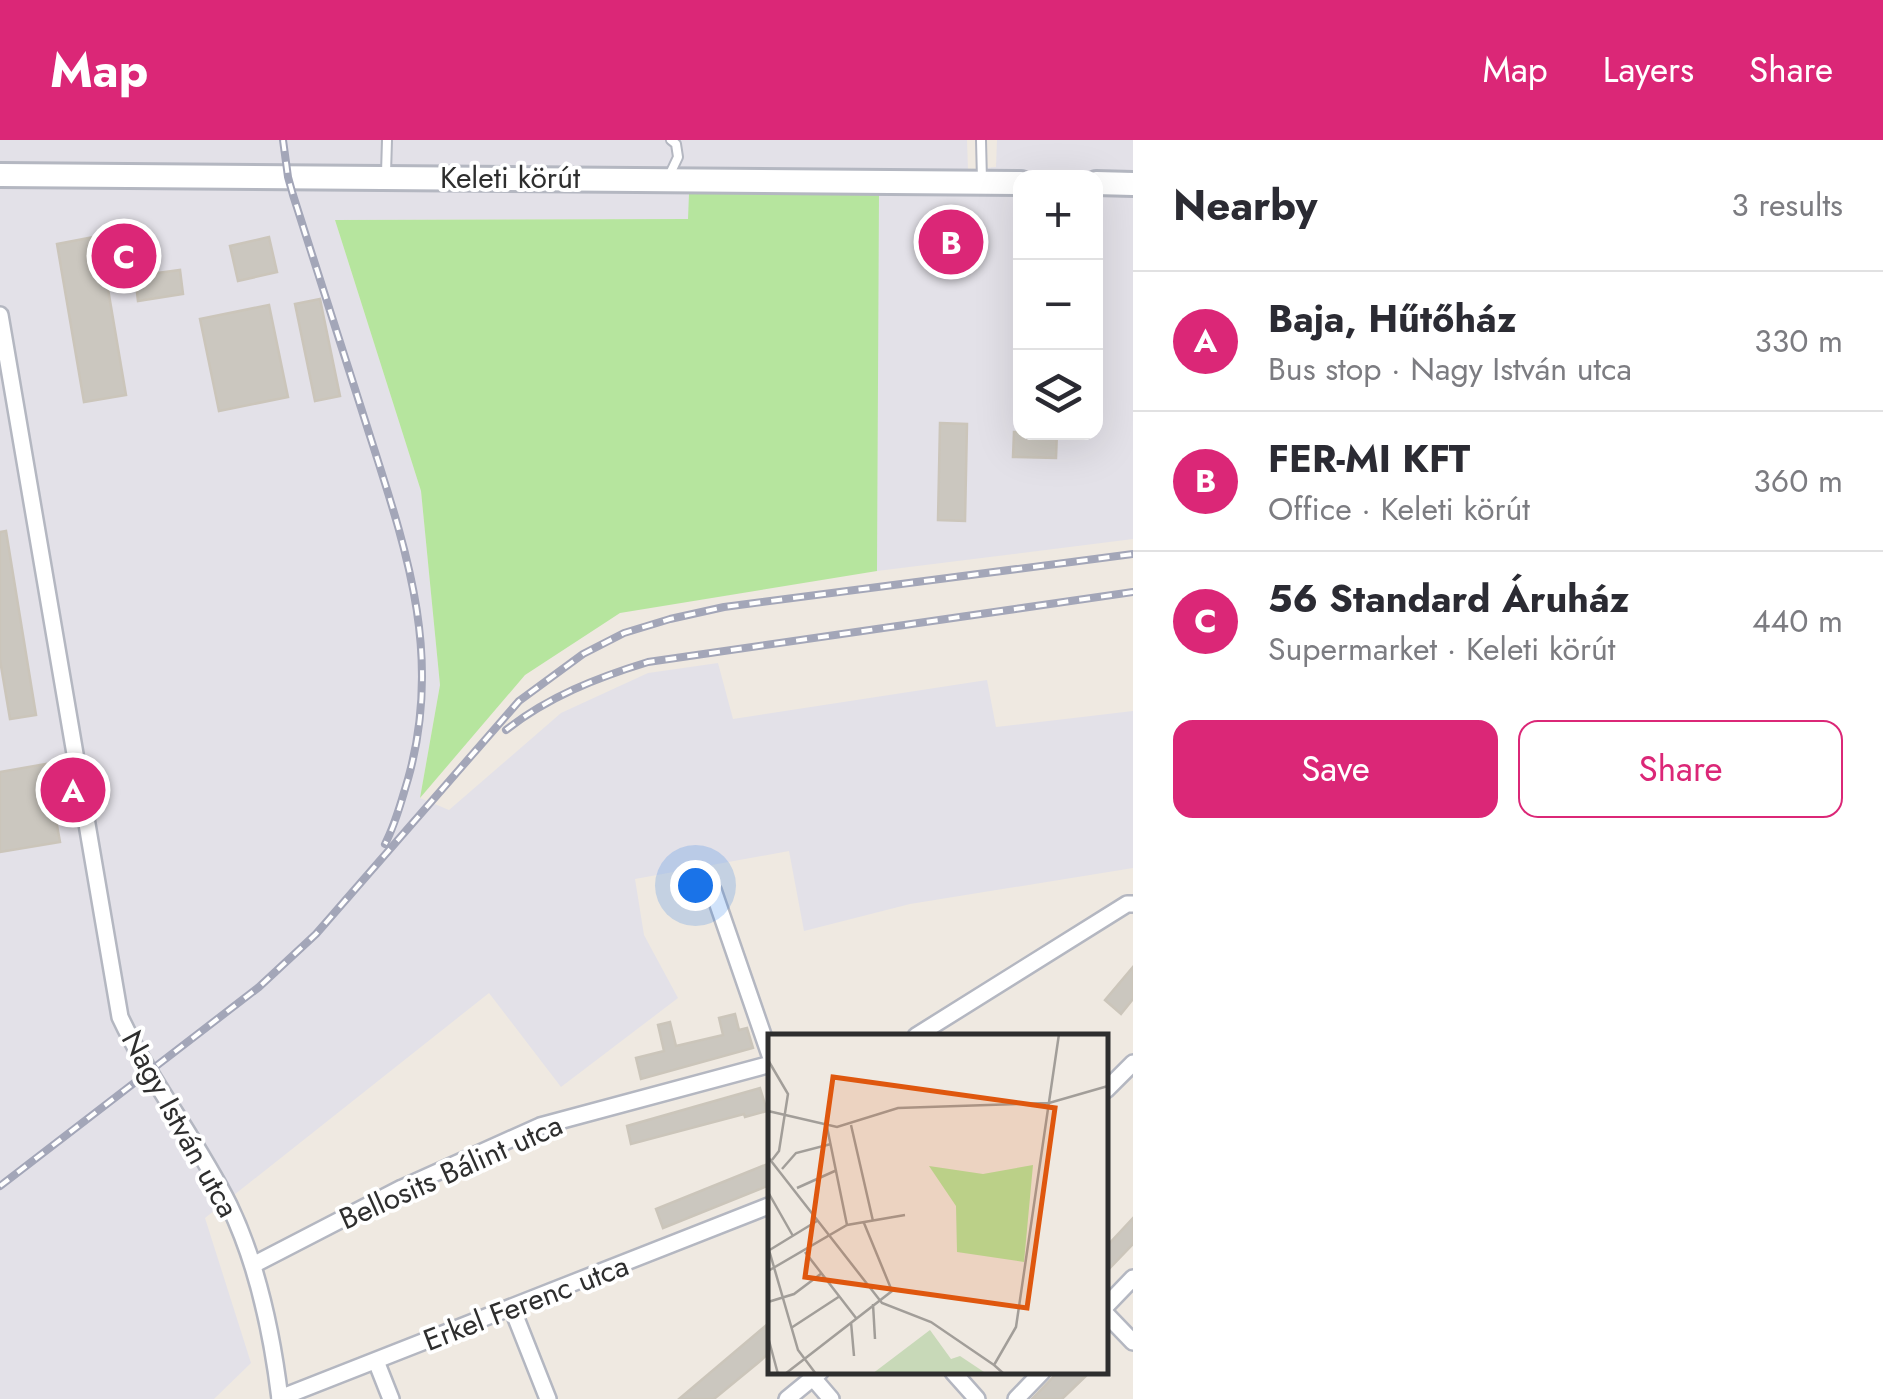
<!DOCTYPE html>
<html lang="en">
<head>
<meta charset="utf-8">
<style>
	:root { --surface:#fff; --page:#f2f2f3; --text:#2b2b33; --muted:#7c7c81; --line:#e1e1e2; --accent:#db2777 }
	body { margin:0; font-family:Jost,sans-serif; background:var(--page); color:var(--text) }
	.controls { position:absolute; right:30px; top:30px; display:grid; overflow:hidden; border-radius:20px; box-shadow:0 10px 40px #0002 }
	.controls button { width:90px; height:90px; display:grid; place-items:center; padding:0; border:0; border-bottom:2px solid var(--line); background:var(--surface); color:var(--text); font:50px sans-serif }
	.you { position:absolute; left:695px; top:745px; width:35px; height:35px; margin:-25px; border:8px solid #fff; border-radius:50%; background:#1a73e8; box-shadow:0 0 0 15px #1a73e833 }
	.badge { display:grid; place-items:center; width:65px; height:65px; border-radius:50%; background:var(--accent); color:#fff; font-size:32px; font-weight:700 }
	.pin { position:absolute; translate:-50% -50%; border:5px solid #fff; box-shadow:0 2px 10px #0006 }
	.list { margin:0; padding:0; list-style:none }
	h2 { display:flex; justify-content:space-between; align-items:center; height:130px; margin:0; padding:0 40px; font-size:42px }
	h2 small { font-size:32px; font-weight:400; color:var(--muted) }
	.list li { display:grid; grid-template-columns:65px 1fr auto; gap:30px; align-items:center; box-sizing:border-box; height:140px; padding:0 40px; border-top:2px solid var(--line) }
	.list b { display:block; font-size:38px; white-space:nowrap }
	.list p { margin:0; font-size:32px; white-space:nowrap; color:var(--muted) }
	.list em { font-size:32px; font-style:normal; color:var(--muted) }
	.actions { display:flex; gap:20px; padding:30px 40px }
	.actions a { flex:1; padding:22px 0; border:2px solid var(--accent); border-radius:20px; text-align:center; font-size:35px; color:var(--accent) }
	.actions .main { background:var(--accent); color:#fff }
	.icon { flex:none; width:55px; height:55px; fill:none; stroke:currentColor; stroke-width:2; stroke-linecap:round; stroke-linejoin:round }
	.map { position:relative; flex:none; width:1133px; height:1259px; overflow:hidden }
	header { display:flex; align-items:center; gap:60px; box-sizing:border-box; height:140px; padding:0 50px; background:var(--accent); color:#fff }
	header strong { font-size:48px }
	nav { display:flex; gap:55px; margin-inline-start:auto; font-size:35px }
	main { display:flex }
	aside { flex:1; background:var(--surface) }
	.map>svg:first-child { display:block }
	.industrial { fill:#e3e1e8; fill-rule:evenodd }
	.green { fill:#b6e59e }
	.building { fill:#cbc7bf; stroke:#cbc5ba; stroke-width:2.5 }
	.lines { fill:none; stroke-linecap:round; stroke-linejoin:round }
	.service-casing { stroke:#b4b7c1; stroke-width:12 }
	.minor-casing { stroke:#b4b7c1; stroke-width:20 }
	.secondary-casing { stroke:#b4b7c1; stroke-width:28 }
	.service { stroke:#fff; stroke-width:8 }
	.minor { stroke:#fff; stroke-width:15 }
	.secondary { stroke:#fff; stroke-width:22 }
	.rail-casing { stroke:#a3a6b8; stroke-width:8 }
	.rail { stroke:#fff; stroke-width:4; stroke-dasharray:11; stroke-linecap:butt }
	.labels { text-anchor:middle; stroke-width:8; stroke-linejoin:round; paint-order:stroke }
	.street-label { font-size:30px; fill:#2e2e2e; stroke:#fff }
	.inset-road { fill:none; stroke:#a29e99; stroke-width:2.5 }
	.view { fill:#df570e; fill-opacity:0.15; stroke:#df570e; stroke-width:5 }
	.inset-edge { fill:none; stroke:#2e2e2e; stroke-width:5 }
</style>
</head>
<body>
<header>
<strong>Map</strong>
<nav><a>Map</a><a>Layers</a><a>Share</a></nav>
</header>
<main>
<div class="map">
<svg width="1133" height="1259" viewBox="0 0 1133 1259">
	<rect width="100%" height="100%" fill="#efe9e1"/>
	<path class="industrial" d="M0,0H967L968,30L996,27L997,0H1133V399L877,431L878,53L690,54L689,79L335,80L421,351L440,545L420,658L449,670L561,573L648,533L718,523L733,579L987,540L996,587L1133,571V728L910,764L804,791L789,711L635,739L644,795L678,858L561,947L489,853L205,1078L251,1223L214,1259H0ZM1021,38H1096V292H1021Z"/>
	<path class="green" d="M879,53L877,431L620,473L525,535L420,658L440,545L421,351L335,80L688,79L689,54Z"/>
	<g class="building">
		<path d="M99,96L126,255L84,262L57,104Z"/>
		<path d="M269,97L277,132L238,141L230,106Z"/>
		<path d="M180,130L183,154L138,161L135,136Z"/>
		<path d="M320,159L340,256L315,261L295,164Z"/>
		<path d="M269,165L288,257L219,271L200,179Z"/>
		<path d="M940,283L967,284L965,381L938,380Z"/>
		<path d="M1014,292H1057L1056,318L1013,317Z"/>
		<path d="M6,391L36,575L10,579L0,520V392Z"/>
		<path d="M46,624L60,702L0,712V632Z"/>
		<path d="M1133,827V859L1121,874L1105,860Z"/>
		<path d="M735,874L739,890L747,888L753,908L641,939L636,918L664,911L658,885L670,882L676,906L723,895L719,878Z"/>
		<path d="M760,948L767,971L745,977L744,974L631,1004L627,986Z"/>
		<path d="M770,1023V1045L663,1088L656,1069Z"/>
		<path d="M1133,1078V1104L1106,1132V1107Z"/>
		<path d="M770,1182V1212L759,1222L714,1259H679Z"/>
		<path d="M1058,1232H1090L1062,1259H1032Z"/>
	</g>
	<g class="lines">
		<defs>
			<g id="service">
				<path d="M981,0L982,40"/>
				<path d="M386,33L387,0"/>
				<path d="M669,36L678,17L676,4L671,0"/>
			</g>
			<g id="minor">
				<path d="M0,175L120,877C151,943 197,1000 229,1065C258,1125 272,1193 280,1259"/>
				<path d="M713,750L771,918"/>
				<path d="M916,896L1127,764H1133"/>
				<path d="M1106,950L1133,923"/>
				<path d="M253,1125L402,1048L540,986L771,924"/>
				<path d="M1106,1166L1133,1138"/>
				<path d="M512,1168L548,1259"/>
				<path d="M1106,1174L1133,1202"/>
				<path d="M376,1221L391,1259"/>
				<path d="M953,1232L977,1259"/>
				<path d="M813,1238L831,1259"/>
				<path d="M280,1258L771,1065"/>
				<path d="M787,1259L820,1232"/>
				<path d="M1016,1259L1042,1232"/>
			</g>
			<g id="secondary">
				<path d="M0,35L1021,43"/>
				<path d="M1096,43L1133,44"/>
			</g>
		</defs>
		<use href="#service" class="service-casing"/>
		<use href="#minor" class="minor-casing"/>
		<use href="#secondary" class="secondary-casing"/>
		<use href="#service" class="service"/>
		<use href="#minor" class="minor"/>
		<use href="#secondary" class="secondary"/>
		<defs>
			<g id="rail">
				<path d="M283,0L288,37L293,55C316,128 340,201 363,274C402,398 445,508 408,639C401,662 396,683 385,704"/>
				<path d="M506,590C548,557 596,538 648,522L1133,452"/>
				<path d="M0,1046L259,847L316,794L519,561L583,514L624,493L670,479L724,467L1133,414"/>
			</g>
		</defs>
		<use href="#rail" class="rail-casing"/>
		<use href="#rail" class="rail"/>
	</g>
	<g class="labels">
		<g class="street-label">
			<text x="510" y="48">Keleti körút</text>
			<text transform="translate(180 984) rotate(61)" y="10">Nagy István utca</text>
			<text transform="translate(451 1032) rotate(-24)" y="10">Bellosits Bálint utca</text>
			<text transform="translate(526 1163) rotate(-21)" y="10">Erkel Ferenc utca</text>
		</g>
	</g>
	<g transform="translate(768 894)">
		<rect width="340" height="340" fill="#efe9e1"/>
		<path d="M265,131L256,228L189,218L188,172L161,132L215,140Z" fill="#b6e59e"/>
		<path d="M162,296L183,325L192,322L219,340H104Z" fill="#c8d9b8"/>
		<path class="inset-road" d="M0,26L20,60L11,117L4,126M0,77L69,93L130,74L281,69L340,52M83,91L105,187M59,93L79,191M0,123L114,269L163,288L226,331M14,135L28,119L63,110M29,154L69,136M0,158L25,202M1,216L30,316L48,340M0,217L49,187M37,218L88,284M0,237L79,191L137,181M0,268L26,260L54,239M105,270L107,305M83,288L86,322M23,294L72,262M0,303L10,340M17,340L124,257L96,189M236,340L226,331L248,293L291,0"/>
		<path class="view" d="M65,43L287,74L259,274L37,243Z"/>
		<rect width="340" height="340" class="inset-edge"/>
	</g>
</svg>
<div class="controls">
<button>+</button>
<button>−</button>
<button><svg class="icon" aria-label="layers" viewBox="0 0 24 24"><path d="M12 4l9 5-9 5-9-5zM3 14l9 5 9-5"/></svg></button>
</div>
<div class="you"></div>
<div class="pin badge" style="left:73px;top:650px">A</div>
<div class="pin badge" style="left:951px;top:102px">B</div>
<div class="pin badge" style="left:124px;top:116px">C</div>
</div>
<aside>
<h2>Nearby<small>3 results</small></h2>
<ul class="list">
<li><span class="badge">A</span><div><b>Baja, Hűtőház</b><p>Bus stop · Nagy István utca</p></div><em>330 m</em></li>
<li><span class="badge">B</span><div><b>FER-MI KFT</b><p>Office · Keleti körút</p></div><em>360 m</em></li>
<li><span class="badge">C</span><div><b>56 Standard Áruház</b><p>Supermarket · Keleti körút</p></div><em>440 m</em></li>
</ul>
<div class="actions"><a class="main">Save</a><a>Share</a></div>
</aside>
</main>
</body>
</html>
